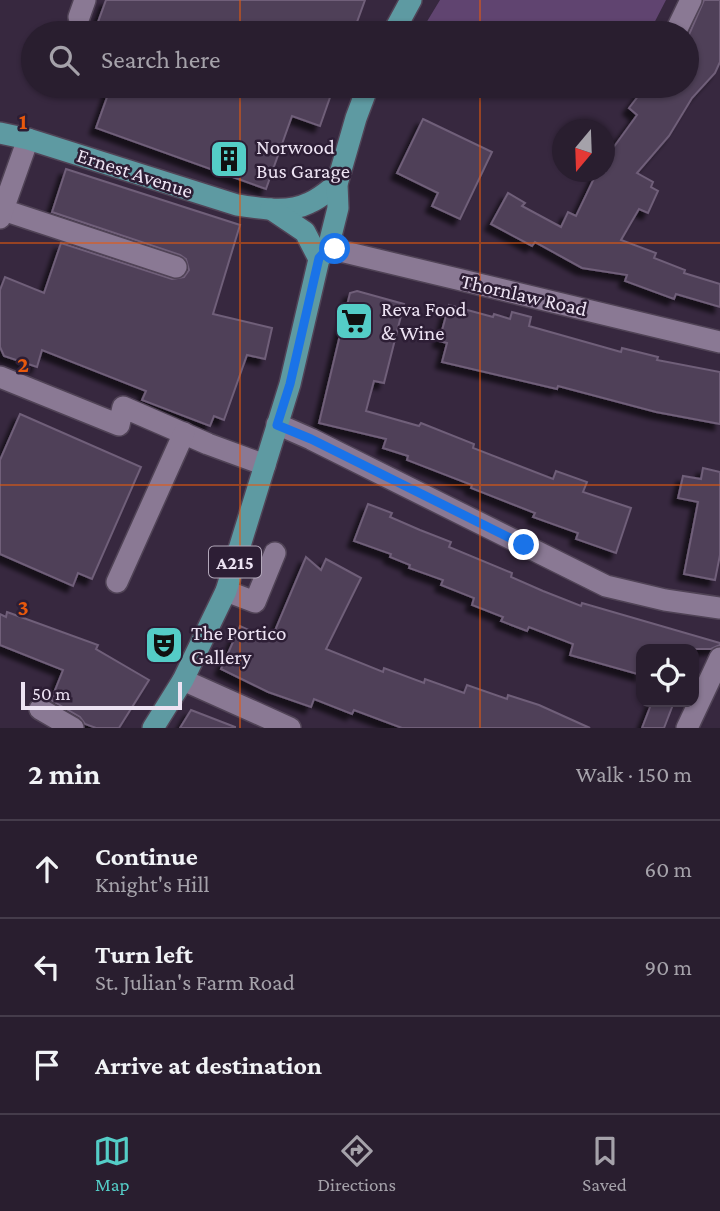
<!DOCTYPE html>
<html lang="en">
<head>
<meta charset="utf-8">
<style>
	:root { --surface:#291e2f; --page:#352b3b; --text:#f1f3f6; --muted:#a5a2aa; --line:#453c4b; --accent:#54cdc7 }
	body { margin:0; font-family:"Crimson Pro",serif; background:var(--page); color:var(--text) }
	.controls { position:absolute; right:21px; bottom:21px; display:grid; overflow:hidden; border-radius:14px; box-shadow:0 2px 5px #0004 }
	.controls button { width:63px; height:63px; display:grid; place-items:center; padding:0; border:0; border-bottom:2px solid var(--line); background:var(--surface); color:var(--text); font:35px sans-serif }
	.compass { position:absolute; left:552px; top:119px; width:63px; height:63px; border-radius:50%; background:var(--surface); box-shadow:0 2px 5px #0004; rotate:199deg }
	.scale { position:absolute; left:21px; bottom:18px; width:161px; box-sizing:border-box; padding-left:7px; border:4px solid #ede3f3; border-top:0; font-size:19px; line-height:24px; white-space:nowrap; color:#ede3f3; -webkit-text-stroke:5px #2d1e35; paint-order:stroke }
	.stop { position:absolute; width:21px; height:21px; margin:-16px; border:5px solid #1a73e8; border-radius:50%; background:#fff }
	.stop.end { background:#1a73e8; border-color:#fff; box-shadow:0 2px 7px #0008 }
	.list { margin:0; padding:0; list-style:none }
	h2 { display:flex; justify-content:space-between; align-items:center; height:91px; margin:0; padding:0 28px; font-size:30px }
	h2 small { font-size:23px; font-weight:400; color:var(--muted) }
	.list li { display:grid; grid-template-columns:46px 1fr auto; gap:21px; align-items:center; box-sizing:border-box; height:98px; padding:0 28px; border-top:2px solid var(--line) }
	.list b { display:block; font-size:26px; white-space:nowrap }
	.list p { margin:0; font-size:23px; white-space:nowrap; color:var(--muted) }
	.list em { font-size:23px; font-style:normal; color:var(--muted) }
	.icon { flex:none; width:38px; height:38px; fill:none; stroke:currentColor; stroke-width:2; stroke-linecap:round; stroke-linejoin:round }
	.map { position:relative; flex:none; width:720px; height:728px; overflow:hidden }
	.search { position:absolute; background:var(--surface); box-shadow:0 2px 5px #0004; left:21px; right:21px; top:21px; height:77px; display:flex; align-items:center; gap:18px; box-sizing:border-box; padding:0 24px; border-radius:38px; color:var(--muted); font-size:26px }
	.sheet { height:385px; background:var(--surface) }
	nav { display:flex; justify-content:space-around; align-items:center; box-sizing:border-box; height:98px; border-top:2px solid var(--line); background:var(--surface); font-size:19px; color:var(--muted) }
	nav a { display:grid; justify-items:center; gap:4px }
	nav .on { color:var(--accent) }
	.map>svg:first-child { display:block }
	.green { fill:#604470 }
	.building { fill:#504059; stroke:#6f5f79; stroke-width:2; filter:url(#shadow) }
	.lines { fill:none; stroke-linecap:round; stroke-linejoin:round }
	.minor-casing { stroke:#504356; stroke-width:24 }
	.major-casing { stroke:#504356; stroke-width:24 }
	.minor { stroke:#8a7994; stroke-width:21 }
	.major { stroke:#5e9aa2; stroke-width:21 }
	.route { stroke:#1a73e8; stroke-width:9 }
	.grid { fill:none; stroke:#e8590c; stroke-width:2; stroke-opacity:0.55 }
	.labels { text-anchor:middle; stroke-width:5; stroke-linejoin:round; paint-order:stroke }
	.shield { fill:#2d1e35; stroke:#b3a8ba; stroke-width:2 }
	.shield-label { font-size:19px; font-weight:bold; fill:#ede3f3 }
	.poi-label { font-size:21px; fill:#ede3f3; stroke:#2d1e35; text-anchor:start }
	.street-label { font-size:21px; fill:#ede3f3; stroke:#2d1e35 }
	.grid-label { font-size:23px; text-anchor:middle; font-weight:bold; fill:#e8590c; stroke:#2d1e35; stroke-width:5; stroke-linejoin:round; paint-order:stroke }
</style>
</head>
<body>
<div class="map">
<svg width="720" height="728" viewBox="0 0 720 728">
	<defs>
		<filter id="shadow"><feDropShadow dx="-6" dy="6" stdDeviation="2" flood-color="#0009"/></filter>
	</defs>
	<rect width="100%" height="100%" fill="#37283f"/>
	<path class="green" d="M440,0H666L649,33H501L495,30L493,33H420Z"/>
	<g class="building">
		<path d="M106,0H365L353,33H94Z"/>
		<path d="M704,0H720V62L715,73L692,98L669,136L637,173L653,182L651,187L658,191L648,213L639,209L621,240L656,253L654,258L685,270L684,273L720,284V307L676,294L674,299L625,281L627,275L582,268L535,242L532,246L491,224L508,193L525,203L522,206L561,227L568,212L576,216L597,172H605V159L637,115L629,108L646,86H687V39Z"/>
		<path d="M111,86H334L320,126L292,116L266,189L96,128Z"/>
		<path d="M423,119L492,152L460,219L432,206L438,193L397,173Z"/>
		<path d="M66,169L240,225L213,314L272,328L265,359L247,355L224,420L214,416L210,426L142,400L146,391L42,350L37,367L4,356L0,347V290L5,277L44,293L61,243L172,279L184,277L189,270L186,259L180,255L52,212Z"/>
		<path d="M357,291L404,304L384,383L374,381L366,411L419,426L421,423L474,444L473,448L553,479L556,471L587,482L583,492L631,508L616,553L576,539L578,533L533,517L535,513L471,488L472,485L407,460L408,456L383,448L386,439L319,423L350,293Z"/>
		<path d="M449,305L493,317L494,314L510,319L512,312L531,317L529,326L621,352L622,348L658,357L657,360L720,372V424L656,412L558,386L557,389L442,362L447,343L439,341Z"/>
		<path d="M20,414L141,467L92,579L78,573L73,586L0,554V460Z"/>
		<path d="M703,468L720,472V555L715,580L684,574L698,502L678,498L683,476L701,479Z"/>
		<path d="M368,504L392,513L390,517L420,530L451,542L449,547L512,573L511,577L543,591L581,606L582,603L720,643V645L711,649H641V675L570,655L573,644L529,627L527,631L501,621L503,617L472,605L474,598L441,585L443,580L409,568L410,565L390,557L391,554L354,541Z"/>
		<path d="M306,557L321,570L326,559L361,578L326,649L383,672L384,668L424,683L425,679L464,693L467,685L507,699L508,695L539,705L590,728H402L354,710L352,714L314,699L311,707L268,692L221,669L240,626L271,640Z"/>
		<path d="M7,612L98,645L96,649L149,680L119,728H96L85,724L80,717L51,700L63,670L0,645V614L6,617Z"/>
		<path d="M652,702H674L664,728H642Z"/>
		<path d="M191,710L235,727V728H180Z"/>
	</g>
	<g class="lines">
		<defs>
			<g id="minor">
				<path d="M79,17L85,0"/>
				<path d="M675,33L691,0"/>
				<path d="M3,210L176,267"/>
				<path d="M0,218L28,139"/>
				<path d="M328,248L720,342"/>
				<path d="M0,377L119,425L123,407L208,444L265,465"/>
				<path d="M277,424L311,439L606,586L665,600L720,608"/>
				<path d="M117,582L184,433"/>
				<path d="M226,591L255,602L275,553"/>
				<path d="M183,680L290,728"/>
				<path d="M40,709L73,728"/>
				<path d="M687,728L720,658"/>
			</g>
			<g id="major">
				<path d="M393,33L411,0"/>
				<path d="M0,133L28,139L237,205C260,208 287,214 309,203C319,199 328,191 337,184"/>
				<path d="M271,209L305,232L319,259"/>
				<path d="M153,728L183,680L226,591L290,384L319,259L328,248L338,208L337,184L356,118L368,86"/>
			</g>
		</defs>
		<use href="#minor" class="minor-casing"/>
		<use href="#major" class="major-casing"/>
		<use href="#minor" class="minor"/>
		<use href="#major" class="major"/>
	</g>
	<g class="lines">
		<path class="route" d="M335,249L328,248L319,258L290,384L277,425L311,439L524,545"/>
	</g>
	<path class="grid" d="M240,0V33M480,0V33M240,86V728M480,86V728M0,243H720M0,485H720"/>
	<defs>
		<symbol id="building-square" viewBox="-11 -11 22 22"><rect x="-9" y="-9" width="18" height="18" rx="4" fill="#54cdc7" stroke="#2d1e35"/><path d="M-4-6H4V6H1V3H-1V6H-4ZM-2.5-4.3h1.7v1.8h-1.7ZM.8-4.3h1.7v1.8H.8ZM-2.5-1h1.7V.8h-1.7ZM.8-1h1.7V.8H.8Z" fill="#111"/></symbol>
		<symbol id="supermarket-square" viewBox="-11 -11 22 22"><rect x="-9" y="-9" width="18" height="18" rx="4" fill="#54cdc7" stroke="#2d1e35"/><path d="M-6-5.5h2.5l.6 2H6L4.5 2H-2.5L-4.4-4H-6ZM-1.5 3.2a1.3 1.3 0 1 0 .1 0ZM3 3.2a1.3 1.3 0 1 0 .1 0Z" fill="#111"/></symbol>
		<symbol id="theatre-square" viewBox="-11 -11 22 22"><rect x="-9" y="-9" width="18" height="18" rx="4" fill="#54cdc7" stroke="#2d1e35"/><path d="M-5-5.5Q0-4 5-5.5V0Q5 5 0 6Q-5 5-5 0ZM-3.3-2.5H-1v1.5H-3.3ZM1-2.5H3.3v1.5H1ZM-2.8 1Q0 5.5 2.8 1Z" fill="#111"/></symbol>
	</defs>
	<g fill-rule="evenodd">
		<use href="#building-square" x="207" y="137" width="44" height="44"/>
		<use href="#supermarket-square" x="332" y="299" width="44" height="44"/>
		<use href="#theatre-square" x="142" y="623" width="44" height="44"/>
	</g>
	<g class="labels">
		<rect class="shield" x="209" y="546.5" width="52" height="31" rx="5"/>
		<g class="shield-label">
			<text x="235" y="569">A215</text>
		</g>
		<g class="poi-label">
			<text x="256" y="154">Norwood<tspan x="256" dy="24">Bus Garage</tspan></text>
			<text x="381" y="316">Reva Food<tspan x="381" dy="24">&amp; Wine</tspan></text>
			<text x="191" y="640">The Portico<tspan x="191" dy="24">Gallery</tspan></text>
		</g>
		<g class="street-label">
			<text transform="translate(135 173) rotate(18)" y="7">Ernest Avenue</text>
			<text transform="translate(524 295) rotate(13)" y="7">Thornlaw Road</text>
		</g>
	</g>
	<g class="grid-label">
		<text x="23" y="129">1</text>
		<text x="23" y="372">2</text>
		<text x="23" y="615">3</text>
	</g>
</svg>
<div class="controls">
<button><svg class="icon" aria-label="locate" viewBox="0 0 24 24"><circle cx="12" cy="12" r="6"/><path d="M12 2v4M12 18v4M2 12h4M18 12h4"/></svg></button>
</div>
<svg class="compass" viewBox="-18 -18 36 36"><path d="M0-13l5 13h-10z" fill="#e53935"/><path d="M0 13l5-13h-10z" fill="#a5a2aa"/></svg>
<div class="scale">50 m</div>
<div class="stop" style="left:335px;top:249px"></div>
<div class="stop end" style="left:524px;top:545px"></div>
<div class="search"><svg class="icon" aria-label="search" viewBox="0 0 24 24"><circle cx="10" cy="10" r="6"/><path d="M15 15l6 6"/></svg>Search here</div>
</div>
<section class="sheet">
<h2>2 min<small>Walk · 150 m</small></h2>
<ul class="list">
<li><svg class="icon" aria-label="ahead" viewBox="0 0 24 24"><path d="M12 20V5M6 11l6-6 6 6"/></svg><div><b>Continue</b><p>Knight's Hill</p></div><em>60 m</em></li>
<li><svg class="icon" aria-label="left" viewBox="0 0 24 24"><path d="M17 20v-9H6M10 6l-5 5 5 5"/></svg><div><b>Turn left</b><p>St. Julian's Farm Road</p></div><em>90 m</em></li>
<li><svg class="icon" aria-label="arrive" viewBox="0 0 24 24"><path d="M6 21V4h12l-3 4 3 4H6"/></svg><div><b>Arrive at destination</b></div></li>
</ul>
</section>
<nav>
<a class="on"><svg class="icon" aria-label="map" viewBox="0 0 24 24"><path d="M3 6l6-2 6 2 6-2v14l-6 2-6-2-6 2zM9 4v14M15 6v14"/></svg>Map</a>
<a><svg class="icon" aria-label="directions" viewBox="0 0 24 24"><path d="M12 3l9 9-9 9-9-9zM9 14v-3h6M13 9l2 2-2 2"/></svg>Directions</a>
<a><svg class="icon" aria-label="saved" viewBox="0 0 24 24"><path d="M7 4h10v16l-5-4-5 4z"/></svg>Saved</a>
</nav>
</body>
</html>
